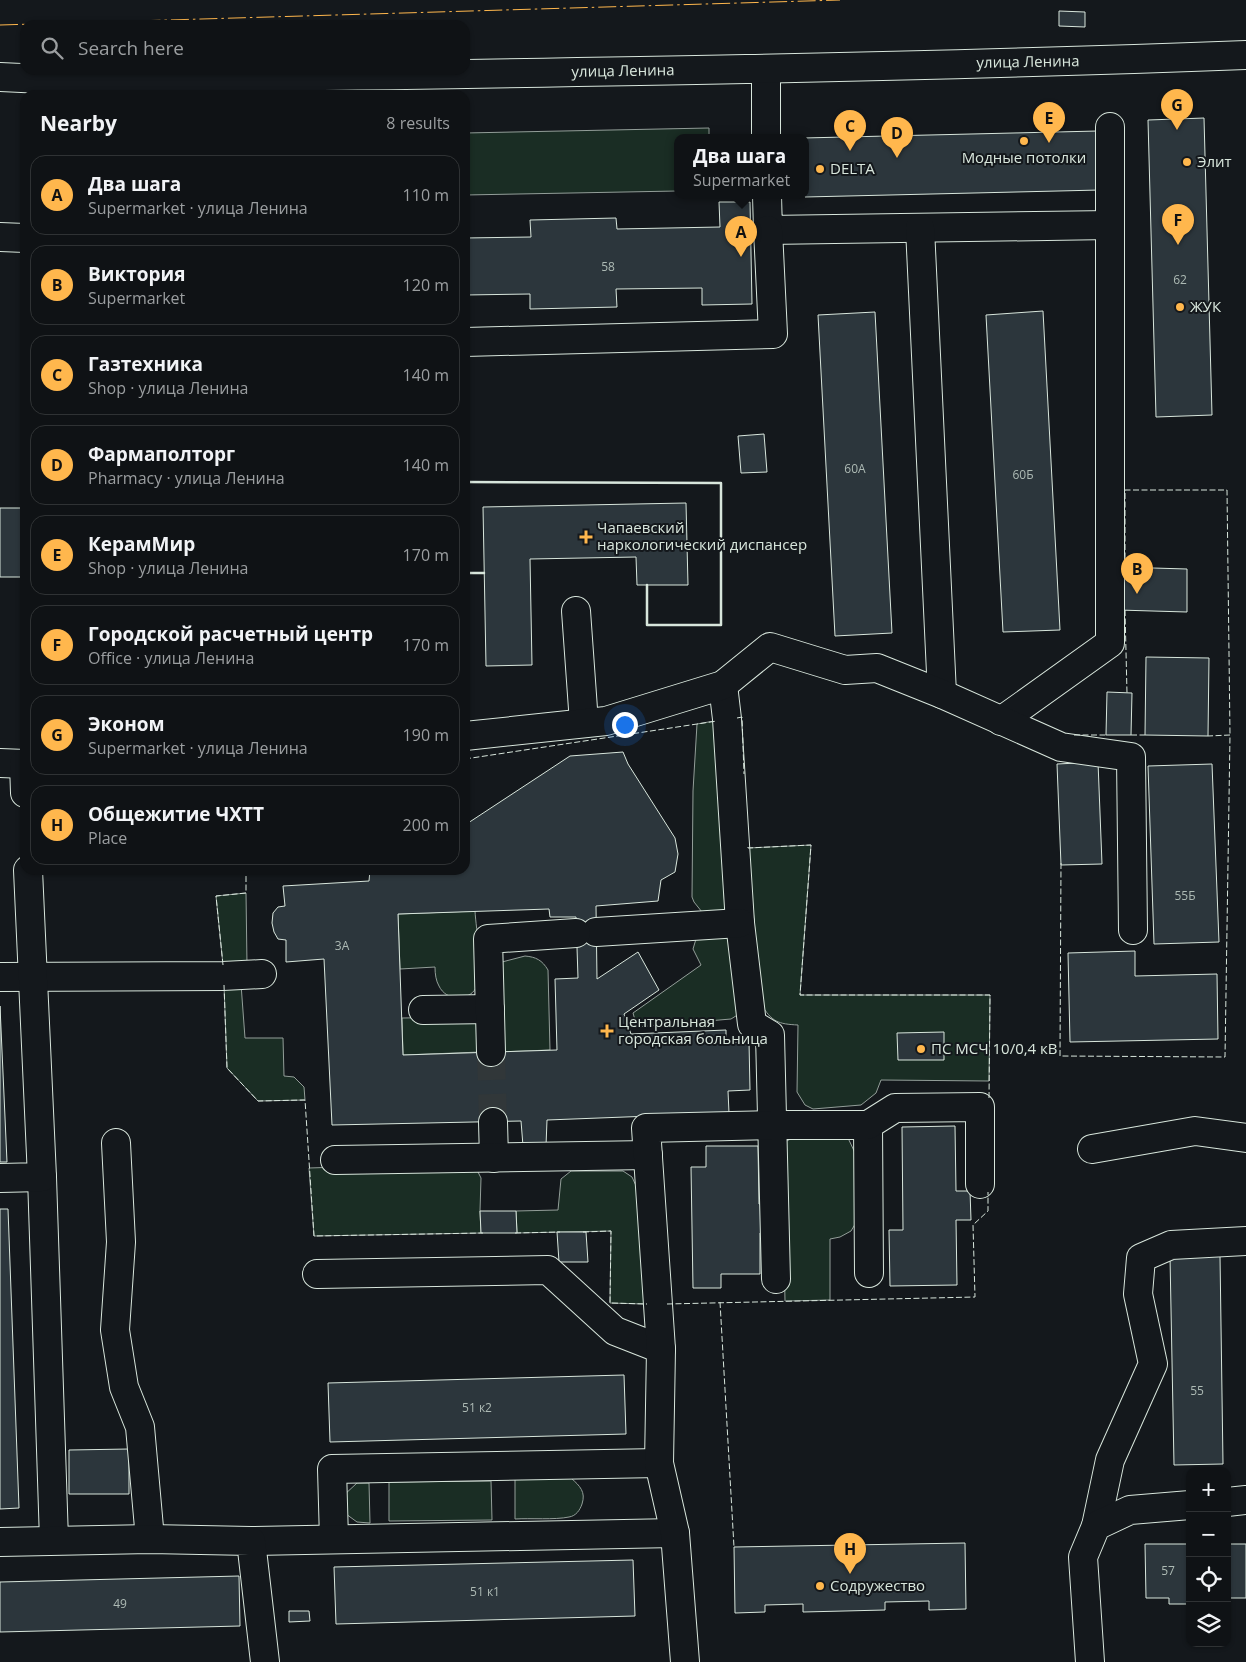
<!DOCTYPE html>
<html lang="en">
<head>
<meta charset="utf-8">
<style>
	:root { --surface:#0f1215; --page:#181b1e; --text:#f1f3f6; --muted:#9b9ea0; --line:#2f3234; --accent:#ffb74d }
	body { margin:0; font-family:"Open Sans",sans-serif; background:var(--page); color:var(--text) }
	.controls { position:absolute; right:15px; bottom:15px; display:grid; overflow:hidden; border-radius:10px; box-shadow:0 1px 4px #0004 }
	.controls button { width:45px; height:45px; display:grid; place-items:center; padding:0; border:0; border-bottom:1px solid var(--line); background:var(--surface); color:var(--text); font:25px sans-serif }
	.you { position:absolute; left:624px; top:724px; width:18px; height:18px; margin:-12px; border:4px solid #fff; border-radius:50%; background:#1a73e8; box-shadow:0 0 0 8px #1a73e833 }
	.badge { display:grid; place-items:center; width:32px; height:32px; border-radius:50%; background:var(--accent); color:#111; font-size:16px; font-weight:700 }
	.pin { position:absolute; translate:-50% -41px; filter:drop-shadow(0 1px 2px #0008) }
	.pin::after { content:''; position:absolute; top:26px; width:18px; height:15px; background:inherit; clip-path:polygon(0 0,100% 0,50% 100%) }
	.popup { position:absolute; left:674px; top:134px; width:135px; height:65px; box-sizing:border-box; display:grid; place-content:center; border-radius:10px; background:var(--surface); filter:drop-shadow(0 1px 4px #0005); font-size:16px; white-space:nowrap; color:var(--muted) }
	.popup b { font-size:19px; color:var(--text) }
	.popup::after { content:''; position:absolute; left:50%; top:100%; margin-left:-10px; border:10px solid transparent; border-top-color:var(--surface) }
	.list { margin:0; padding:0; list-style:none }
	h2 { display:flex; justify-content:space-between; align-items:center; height:65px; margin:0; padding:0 20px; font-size:21px }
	h2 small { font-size:16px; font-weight:400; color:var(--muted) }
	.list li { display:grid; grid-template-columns:32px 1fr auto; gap:15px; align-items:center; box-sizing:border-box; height:80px; margin:0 10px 10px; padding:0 10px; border:1px solid var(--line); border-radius:15px }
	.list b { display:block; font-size:19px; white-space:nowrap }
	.list p { margin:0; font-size:16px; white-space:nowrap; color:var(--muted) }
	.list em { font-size:16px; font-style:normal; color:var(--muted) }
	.icon { flex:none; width:28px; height:28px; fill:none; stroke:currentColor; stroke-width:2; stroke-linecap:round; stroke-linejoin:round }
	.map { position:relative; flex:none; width:1246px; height:1662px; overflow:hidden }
	.search { position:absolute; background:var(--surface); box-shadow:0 1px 4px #0004; left:20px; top:20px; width:450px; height:55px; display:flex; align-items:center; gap:12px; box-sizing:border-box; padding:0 18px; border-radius:15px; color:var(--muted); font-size:19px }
	.panel { position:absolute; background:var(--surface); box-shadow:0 1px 4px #0004; left:20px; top:90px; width:450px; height:785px; border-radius:15px }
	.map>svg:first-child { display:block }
	.green { fill:#1a2d24; stroke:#939e99 }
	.building { fill:#2c363c; stroke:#d8e6dc; fill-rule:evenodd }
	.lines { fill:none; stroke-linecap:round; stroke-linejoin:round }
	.minor-tunnel { stroke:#313739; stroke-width:28; stroke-dasharray:28 14; stroke-linecap:butt }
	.minor-casing { stroke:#d8e6dc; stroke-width:30 }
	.minor { stroke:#14181c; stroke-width:28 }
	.fence { stroke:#d8e6dc; stroke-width:1; stroke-dasharray:6 2.5; stroke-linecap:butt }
	.wall { stroke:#d8e6dc; stroke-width:2.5 }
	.power { stroke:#ffb74d; stroke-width:1; stroke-dasharray:18 4 2.5 4; stroke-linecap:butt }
	.poi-dot { fill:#ffb74d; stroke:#14181c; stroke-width:2 }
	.labels { text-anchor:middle; stroke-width:4; stroke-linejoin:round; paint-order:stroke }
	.number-label { font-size:12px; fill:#adbab4 }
	.street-label { font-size:15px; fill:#d8e6dc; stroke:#14181c }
	.poi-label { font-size:15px; fill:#d8e6dc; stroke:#14181c; text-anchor:start }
</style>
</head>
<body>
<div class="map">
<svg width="1246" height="1662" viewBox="0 0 1246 1662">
	<rect width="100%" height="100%" fill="#14181c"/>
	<g class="green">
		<path d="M709,128V138H677V191L465,195V133Z"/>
		<path d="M714,721L725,908L720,914L702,912L694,902L692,897L693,791L697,724Z"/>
		<path d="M811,845L800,995H990L989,1081L881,1080L876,1093L861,1105L813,1109L805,1105L797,1092L798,1025C778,1024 772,1022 761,1004L748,848Z"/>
		<path d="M246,893L247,965H223L216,896Z"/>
		<path d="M475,911C476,930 484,972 476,988C468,1002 446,1001 439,986C436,981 435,974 435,967L400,969L398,914Z"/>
		<path d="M724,933L734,940L739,1014L731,1019L637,1027L633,1013L701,965L693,949L696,939Z"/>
		<path d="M525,956C536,957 542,960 548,970L550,1050L499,1052L502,962Z"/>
		<path d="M241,984L245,1038H283L284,1076L294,1077L304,1087L305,1100L258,1101L227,1068L224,985Z"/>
		<path d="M467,1017L477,1024L481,1052L403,1055L402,1018Z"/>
		<path d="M796,1136L848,1138L856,1155L857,1221L851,1231L840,1237L830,1239V1300L785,1301L782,1151L785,1142Z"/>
		<path d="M466,1163L475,1166L481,1178L480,1211L481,1233L314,1236L309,1168Z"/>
		<path d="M571,1171H623L632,1177L637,1188L644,1304L610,1303L611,1231L517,1233L516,1211L558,1210L561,1179Z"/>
		<path d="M571,1478C580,1486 586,1492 582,1504C580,1510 576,1516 569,1517C555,1520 530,1518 515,1519V1479Z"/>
		<path d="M491,1481L492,1520L389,1521V1482Z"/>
		<path d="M357,1483H369L370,1523L357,1522L346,1514L343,1496Z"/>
	</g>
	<g class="building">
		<path d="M1059,11L1085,12V27L1059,26Z"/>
		<path d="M1204,118L1212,415L1156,417L1148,120Z"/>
		<path d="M1098,131L1100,190L805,197V138H803Z"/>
		<path d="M719,202H750L752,304L702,305V288L616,289L617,307L530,309V294L465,295V238L531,237L530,220L616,218L617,229L720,227Z"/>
		<path d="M1043,311L1060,630L1003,632L986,315Z"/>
		<path d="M875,312L892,633L835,636L818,315Z"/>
		<path d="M764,434L767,472L741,473L738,436Z"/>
		<path d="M686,503L688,585H637L636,557L530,559L532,665L486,666L483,507Z"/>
		<rect x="0" y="508" width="25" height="69"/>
		<path d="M1119,567L1187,569V612L1118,610Z"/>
		<path d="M1146,657L1209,658L1208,736L1145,735Z"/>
		<path d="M1107,692L1132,693L1131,735H1106Z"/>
		<path d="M623,752L628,764L675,838L678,854L675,872L661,880L658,901L596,906L597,979L638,952L659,990L624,1014L631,1034L726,1030V1043L749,1042L750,1090L728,1091L729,1113L547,1120L546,1146H523L521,1121L332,1125L324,959L286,962V940L278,939L274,932L272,923L273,913L278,907L285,906L283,886L369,881L370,870H465V825L570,756ZM549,909L550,917H576L578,978L555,979L557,1050L403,1055L398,914Z"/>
		<path d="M1098,762L1102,864L1061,865L1057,764Z"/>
		<path d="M1212,764L1219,942L1154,944L1148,766Z"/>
		<path d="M1135,951V976L1217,974L1218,1039L1070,1042L1068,953Z"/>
		<path d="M0,1006L7,1162H0Z"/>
		<path d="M944,1032V1060H898L897,1033Z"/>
		<path d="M955,1126L956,1191H970L971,1220H956L957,1285L890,1286L889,1230H903L902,1127Z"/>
		<path d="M706,1146H758L759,1204H768V1233H760V1274H721V1288H693L691,1167H706Z"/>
		<path d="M0,1209H8L19,1508L0,1509Z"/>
		<path d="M480,1211H516L517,1233H481Z"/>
		<path d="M557,1232H586L588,1262H559Z"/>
		<path d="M1170,1256H1220L1223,1464L1174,1465Z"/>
		<path d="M624,1375L626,1434L330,1442L328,1383Z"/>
		<path d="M129,1449V1494H69V1450Z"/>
		<path d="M965,1543L966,1609L929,1610V1601L885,1602V1610L803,1612V1604L765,1605V1612L735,1613L734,1547Z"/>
		<path d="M1145,1544H1190V1604H1169V1598H1146Z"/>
		<rect x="1227" y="1544" width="19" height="54"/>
		<path d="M633,1560L635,1616L336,1624L334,1567Z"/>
		<path d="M239,1576L240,1626L0,1632V1582Z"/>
		<path d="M289,1611H309L310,1621L289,1622Z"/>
	</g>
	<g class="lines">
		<path class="minor-tunnel" d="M491,1052L493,1122"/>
		<defs>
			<g id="minor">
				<path d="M766,69V138"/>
				<path d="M0,77L64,80C458,74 852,70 1246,55"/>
				<path d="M767,196L768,230L1110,225"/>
				<path d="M920,228L942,694"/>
				<path d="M0,237L25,238"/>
				<path d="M465,342L773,334L768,230"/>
				<path d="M576,611L584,723"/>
				<path d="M723,685L727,719L740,923L752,1024L770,1035L776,1279"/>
				<path d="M1001,721L1110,643V127"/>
				<path d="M465,736L606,721L723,685L770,647L845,670L877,668L942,694L1061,747L1131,757L1133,930"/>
				<path d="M0,763L25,764"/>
				<path d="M24,764L25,793"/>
				<path d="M596,932L740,923"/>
				<path d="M0,977L223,976L262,974"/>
				<path d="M423,1010L490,1009"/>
				<path d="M491,1052L488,939L576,933"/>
				<path d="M493,1122L494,1158"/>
				<path d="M868,1125L869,1273"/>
				<path d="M116,1143L121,1242L115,1330L124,1387L140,1427L150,1539"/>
				<path d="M1092,1149L1195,1131L1246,1138"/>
				<path d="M335,1160L648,1155"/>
				<path d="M42,1177L54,1540"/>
				<path d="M0,1178L42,1177L28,870"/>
				<path d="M317,1274L548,1270L615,1331L661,1349"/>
				<path d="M1227,1502L1246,1500"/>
				<path d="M1096,1526L1110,1460L1153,1364L1138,1294L1141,1258L1171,1245L1246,1241"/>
				<path d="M334,1539L332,1469L659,1463"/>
				<path d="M251,1541L675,1533"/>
				<path d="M0,1542L150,1539L251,1541L265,1662"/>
				<path d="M685,1662L675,1533L659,1463L661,1349L646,1128L773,1125H868L895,1108L980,1107V1184"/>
				<path d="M1090,1662L1083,1557L1096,1526L1130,1510L1190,1505"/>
			</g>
		</defs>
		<use href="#minor" class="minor-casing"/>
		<use href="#minor" class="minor"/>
		<g class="fence">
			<path d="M1125,567V490H1227L1230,735"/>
			<path d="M1125,610L1127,693"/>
			<path d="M737,718L742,717L744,774"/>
			<path d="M1074,735H1106"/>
			<path d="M1131,735H1145"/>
			<path d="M465,759L717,721"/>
			<path d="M748,847V848L811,845L800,995H990L989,1099"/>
			<path d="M1061,863L1060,1056L1225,1057L1230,735L1208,736"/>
			<path d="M223,965L216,896L246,893V873L275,870"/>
			<path d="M224,985L227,1068L258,1101L305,1100L314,1236L483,1233"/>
			<path d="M583,1232L611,1231L610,1303L647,1304"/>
			<path d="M515,1233L560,1232"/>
			<path d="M720,1302L734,1547"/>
			<path d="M667,1304L975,1297L973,1225L988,1211V1192"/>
		</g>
		<g class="wall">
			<path d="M465,482L721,483V625H647V585"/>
			<path d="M465,573H484"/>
		</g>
		<path class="power" d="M0,25L840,0"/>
	</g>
	<g class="poi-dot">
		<circle cx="1024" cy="141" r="5"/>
		<circle cx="1187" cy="162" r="5"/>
		<circle cx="820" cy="169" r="5"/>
		<circle cx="1180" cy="307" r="5"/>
		<path d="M583.5 529.5h5v5h5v5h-5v5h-5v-5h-5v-5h5z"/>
		<path d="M604.5 1023.5h5v5h5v5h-5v5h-5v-5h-5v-5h5z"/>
		<circle cx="921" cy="1049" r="5"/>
		<circle cx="820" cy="1586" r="5"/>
	</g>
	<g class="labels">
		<g class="number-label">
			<text x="608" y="271">58</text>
			<text x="1180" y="284">62</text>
			<text x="855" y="473">60А</text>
			<text x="1023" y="479">60Б</text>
			<text x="1185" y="900">55Б</text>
			<text x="342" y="950">3А</text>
			<text x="1197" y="1395">55</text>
			<text x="477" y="1412">51 к2</text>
			<text x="1168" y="1575">57</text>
			<text x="485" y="1596">51 к1</text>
			<text x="120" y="1608">49</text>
		</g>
		<g class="street-label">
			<text transform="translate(1028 62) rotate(-1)" y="5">улица Ленина</text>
			<text transform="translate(623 71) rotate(-1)" y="5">улица Ленина</text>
		</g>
		<g class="poi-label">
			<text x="1024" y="163" text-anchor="middle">Модные потолки</text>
			<text x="1197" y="167">Элит</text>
			<text x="830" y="174">DELTA</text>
			<text x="1190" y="312">ЖУК</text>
			<text x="597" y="533">Чапаевский<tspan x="597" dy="17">наркологический диспансер</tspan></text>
			<text x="618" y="1027">Центральная<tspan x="618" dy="17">городская больница</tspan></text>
			<text x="931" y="1054">ПС МСЧ 10/0,4 кВ</text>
			<text x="830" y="1591">Содружество</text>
		</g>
	</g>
</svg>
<div class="controls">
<button>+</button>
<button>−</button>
<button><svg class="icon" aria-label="locate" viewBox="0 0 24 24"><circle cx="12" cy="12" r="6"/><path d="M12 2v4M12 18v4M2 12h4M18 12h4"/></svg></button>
<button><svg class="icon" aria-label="layers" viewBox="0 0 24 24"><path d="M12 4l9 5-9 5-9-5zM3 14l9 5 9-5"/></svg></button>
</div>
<div class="you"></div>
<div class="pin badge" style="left:741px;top:257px">A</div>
<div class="popup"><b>Два шага</b>Supermarket</div>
<div class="pin badge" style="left:1137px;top:594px">B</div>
<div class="pin badge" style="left:850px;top:151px">C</div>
<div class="pin badge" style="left:897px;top:158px">D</div>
<div class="pin badge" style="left:1049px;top:143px">E</div>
<div class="pin badge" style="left:1178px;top:245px">F</div>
<div class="pin badge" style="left:1177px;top:130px">G</div>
<div class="pin badge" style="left:850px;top:1574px">H</div>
<div class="search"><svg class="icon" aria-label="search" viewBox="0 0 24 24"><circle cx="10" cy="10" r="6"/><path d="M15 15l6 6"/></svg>Search here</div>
<section class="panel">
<h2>Nearby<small>8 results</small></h2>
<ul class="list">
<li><span class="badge">A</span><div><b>Два шага</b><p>Supermarket · улица Ленина</p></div><em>110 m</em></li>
<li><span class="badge">B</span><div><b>Виктория</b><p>Supermarket</p></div><em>120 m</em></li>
<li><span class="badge">C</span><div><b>Газтехника</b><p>Shop · улица Ленина</p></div><em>140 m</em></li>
<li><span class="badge">D</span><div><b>Фармаполторг</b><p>Pharmacy · улица Ленина</p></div><em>140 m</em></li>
<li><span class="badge">E</span><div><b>КерамМир</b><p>Shop · улица Ленина</p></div><em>170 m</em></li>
<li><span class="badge">F</span><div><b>Городской расчетный центр</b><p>Office · улица Ленина</p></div><em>170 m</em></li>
<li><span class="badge">G</span><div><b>Эконом</b><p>Supermarket · улица Ленина</p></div><em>190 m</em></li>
<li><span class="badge">H</span><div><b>Общежитие ЧХТТ</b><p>Place</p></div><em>200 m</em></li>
</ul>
</section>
</div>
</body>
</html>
